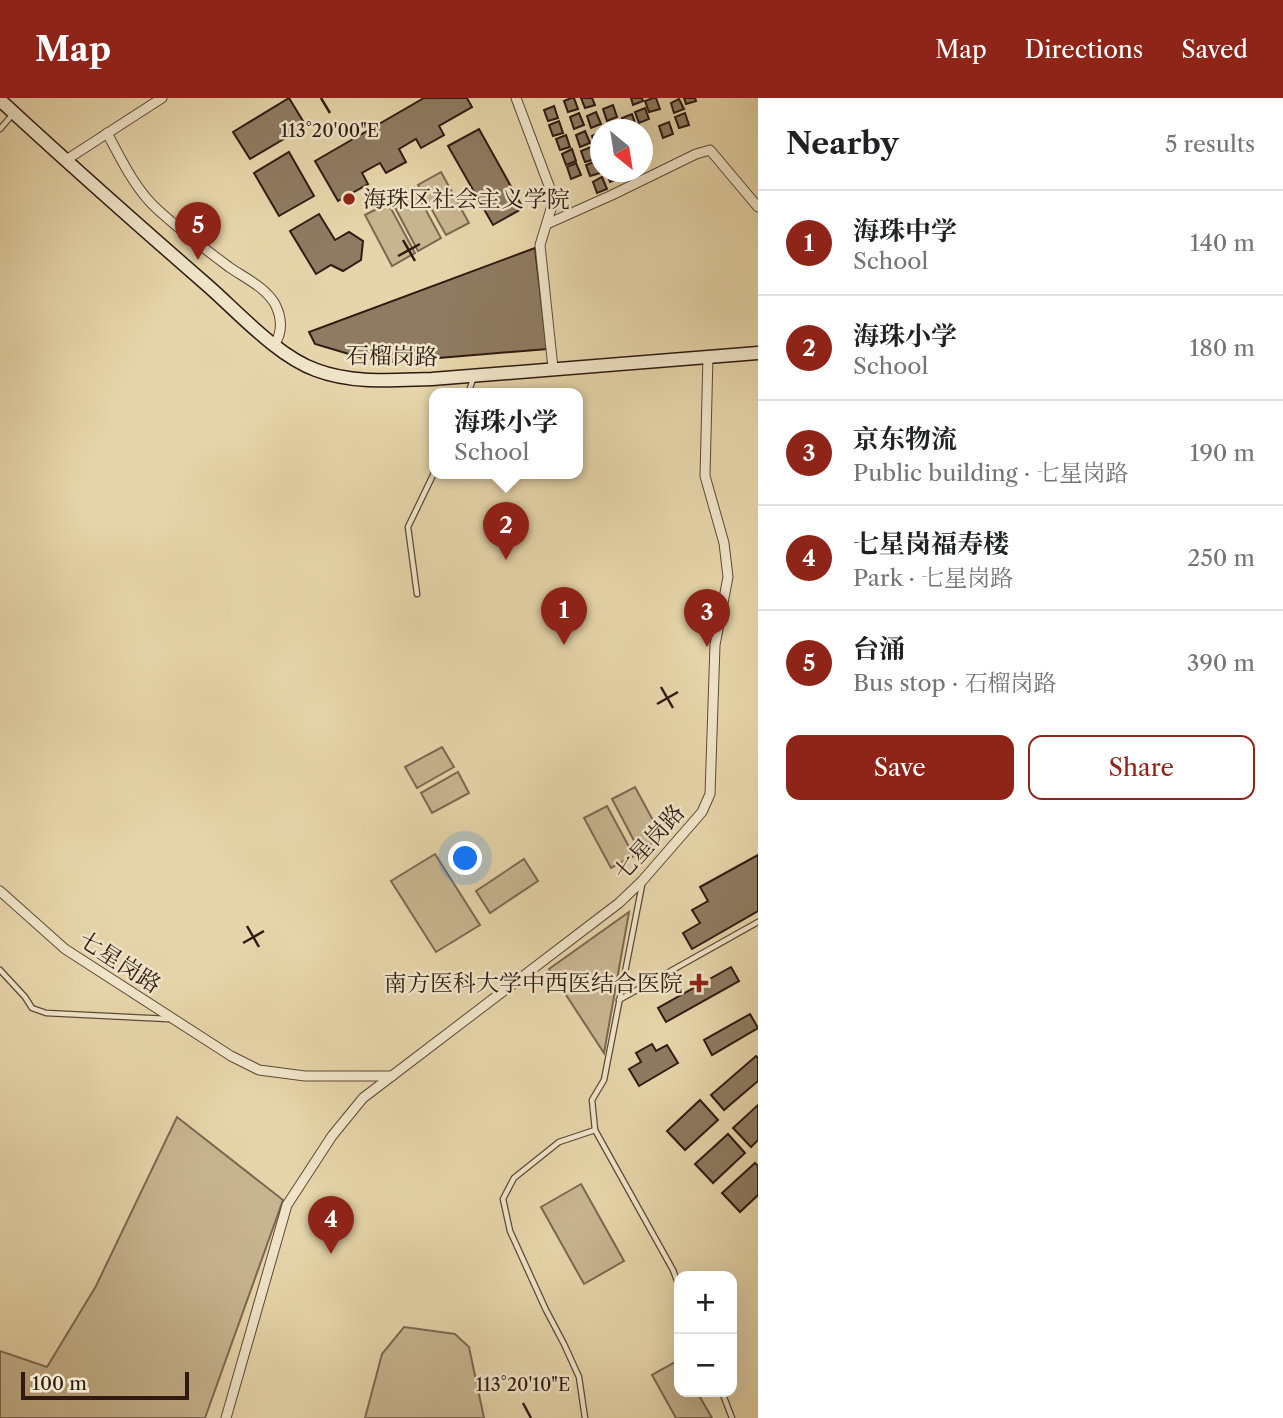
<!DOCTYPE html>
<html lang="en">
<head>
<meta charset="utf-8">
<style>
	:root { --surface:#fff; --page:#f2f2f2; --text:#202124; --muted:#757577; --line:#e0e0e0; --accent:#8f2418 }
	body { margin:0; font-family:"Libre Caslon Text","Noto Serif SC",serif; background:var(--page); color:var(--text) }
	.controls { position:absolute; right:21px; bottom:21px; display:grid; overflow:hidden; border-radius:14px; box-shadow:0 7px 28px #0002 }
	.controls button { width:63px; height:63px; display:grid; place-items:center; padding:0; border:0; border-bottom:2px solid var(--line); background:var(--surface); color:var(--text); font:35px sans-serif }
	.compass { position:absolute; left:590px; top:21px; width:63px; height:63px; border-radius:50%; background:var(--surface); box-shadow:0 7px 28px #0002; rotate:150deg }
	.scale { position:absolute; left:21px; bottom:18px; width:168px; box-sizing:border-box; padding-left:7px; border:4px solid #2f1a12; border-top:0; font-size:19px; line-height:24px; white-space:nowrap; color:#2f1a12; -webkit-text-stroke:5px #efe4c8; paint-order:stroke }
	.you { position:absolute; left:466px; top:761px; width:24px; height:24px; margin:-18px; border:5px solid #fff; border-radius:50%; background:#1a73e8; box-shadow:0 0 0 10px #1a73e833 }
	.badge { display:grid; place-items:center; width:46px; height:46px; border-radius:50%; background:var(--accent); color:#fff; font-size:23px; font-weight:700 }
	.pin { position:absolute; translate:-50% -58px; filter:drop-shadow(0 2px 4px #0008) }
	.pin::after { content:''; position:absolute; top:37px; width:24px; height:21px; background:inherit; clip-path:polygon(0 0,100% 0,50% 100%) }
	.popup { position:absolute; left:429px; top:290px; width:154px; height:91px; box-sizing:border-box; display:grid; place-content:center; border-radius:14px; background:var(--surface); filter:drop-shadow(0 2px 5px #0005); font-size:23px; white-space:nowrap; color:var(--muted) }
	.popup b { font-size:26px; color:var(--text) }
	.popup::after { content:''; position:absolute; left:50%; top:100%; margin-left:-14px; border:14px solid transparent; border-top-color:var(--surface) }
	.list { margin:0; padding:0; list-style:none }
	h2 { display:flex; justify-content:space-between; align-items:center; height:91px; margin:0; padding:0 28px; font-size:30px }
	h2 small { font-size:23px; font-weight:400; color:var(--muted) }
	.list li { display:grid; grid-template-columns:46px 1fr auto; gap:21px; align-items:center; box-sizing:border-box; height:105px; padding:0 28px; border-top:2px solid var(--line) }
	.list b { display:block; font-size:26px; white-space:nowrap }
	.list p { margin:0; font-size:23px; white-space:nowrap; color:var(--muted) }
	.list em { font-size:23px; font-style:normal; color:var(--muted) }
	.actions { display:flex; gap:14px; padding:21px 28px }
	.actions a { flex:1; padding:16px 0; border:2px solid var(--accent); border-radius:14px; text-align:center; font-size:24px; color:var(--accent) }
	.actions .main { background:var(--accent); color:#fff }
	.map { position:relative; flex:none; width:758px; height:1320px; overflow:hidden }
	header { display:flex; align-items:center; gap:42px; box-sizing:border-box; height:98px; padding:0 35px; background:var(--accent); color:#fff }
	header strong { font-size:33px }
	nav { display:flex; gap:38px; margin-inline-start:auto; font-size:24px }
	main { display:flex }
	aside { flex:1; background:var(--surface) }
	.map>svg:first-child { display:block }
	.green { fill:#c7b590; stroke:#7b6851; stroke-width:2 }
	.building { fill:#8e7b61; stroke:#2f1a12; stroke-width:2 }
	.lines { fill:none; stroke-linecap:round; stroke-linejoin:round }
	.lane-casing { stroke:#5d4938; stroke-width:7 }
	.street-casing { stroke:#5d4938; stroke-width:11 }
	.secondary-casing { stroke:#2f1a12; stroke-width:15 }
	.lane { stroke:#efe4c8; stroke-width:4.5 }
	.street { stroke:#efe4c8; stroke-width:9 }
	.secondary { stroke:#efe4c8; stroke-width:12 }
	.ticks { fill:none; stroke:#2f1a12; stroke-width:2.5 }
	.poi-dot { fill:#8f2418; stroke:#efe4c8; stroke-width:2.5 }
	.labels { text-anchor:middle; stroke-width:5; stroke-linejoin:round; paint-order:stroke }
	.poi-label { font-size:23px; fill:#2f1a12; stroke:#efe4c8; text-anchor:start }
	.street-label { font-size:23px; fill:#2f1a12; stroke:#efe4c8 }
	.ticks-label { font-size:18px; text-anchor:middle; fill:#2f1a12; stroke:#efe4c8; stroke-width:5; stroke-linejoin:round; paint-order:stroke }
</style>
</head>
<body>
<header>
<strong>Map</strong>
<nav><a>Map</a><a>Directions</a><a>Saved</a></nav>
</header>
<main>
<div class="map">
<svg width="758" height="1320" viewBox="0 0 758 1320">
	<rect width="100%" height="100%" fill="#e6d5aa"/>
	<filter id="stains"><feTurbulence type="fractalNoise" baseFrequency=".00286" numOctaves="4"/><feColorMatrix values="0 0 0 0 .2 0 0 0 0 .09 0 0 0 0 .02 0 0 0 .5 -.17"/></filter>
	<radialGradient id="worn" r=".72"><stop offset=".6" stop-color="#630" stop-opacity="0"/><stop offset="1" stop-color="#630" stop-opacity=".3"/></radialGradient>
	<g class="green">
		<path d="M441,74L469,125L446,137L418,87Z"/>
		<path d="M414,90L441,140L418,153L391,102Z"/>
		<path d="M388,105L415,155L392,168L365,117Z"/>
		<path d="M442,649L454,669L417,690L405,669Z"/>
		<path d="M458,674L469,695L432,715L421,695Z"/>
		<path d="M635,689L662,739L639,752L612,701Z"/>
		<path d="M607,708L634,758L611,770L584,720Z"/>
		<path d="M435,756L480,827L436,854L391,783Z"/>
		<path d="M524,761L538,783L490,815L476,793Z"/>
		<path d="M629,814L604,955L549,871Z"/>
		<path d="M177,1019L283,1102L205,1320H0V1253L47,1269L96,1188Z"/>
		<path d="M581,1086L624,1163L584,1186L541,1109Z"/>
		<path d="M404,1229L455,1236L469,1249L484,1320H365L382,1256Z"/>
		<path d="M679,1262V1294H697L712,1320H676L652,1277Z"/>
	</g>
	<g class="building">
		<path d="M289,0L306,28L250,61L233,34Z"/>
		<path d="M467,0L472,9L439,28L444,37L421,50L416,41L399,51L406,64L386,75L380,65L362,75L368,86L338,103L315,63L424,0Z"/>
		<path d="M571,0H574L578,11L568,14L564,3Z"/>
		<path d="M581,0H592L595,7L585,10Z"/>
		<path d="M631,0H642L643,3L633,7Z"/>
		<path d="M653,0H656L660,11L649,14L645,3Z"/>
		<path d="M684,0H695L696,3L686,6Z"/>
		<path d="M679,1L684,11L674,15L671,5Z"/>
		<path d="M613,7L617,19L607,23L603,11Z"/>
		<path d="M554,8L558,20L548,23L544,12Z"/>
		<path d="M645,10L649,21L639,25L635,14Z"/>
		<path d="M596,14L601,26L591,30L587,18Z"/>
		<path d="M579,15L584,27L574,31L570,19Z"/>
		<path d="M685,15L689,27L679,30L675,19Z"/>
		<path d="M632,16L636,28L626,32L622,20Z"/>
		<path d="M559,23L563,35L553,38L549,27Z"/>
		<path d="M669,24L673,36L663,40L659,28Z"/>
		<path d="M618,25L620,32H609L608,29Z"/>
		<path d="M479,31L523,110L493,127L448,48Z"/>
		<path d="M585,33L590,45L580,49L576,37Z"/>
		<path d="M600,34V48L596,49L592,38Z"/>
		<path d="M566,37L570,49L560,52L556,41Z"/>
		<path d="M591,49L595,61L585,64L581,53Z"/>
		<path d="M572,51L576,63L566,67L562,56Z"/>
		<path d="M289,54L314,98L279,118L254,75Z"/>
		<path d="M596,63L600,75L590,78L586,67Z"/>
		<path d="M576,65L581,77L571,81L567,69Z"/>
		<path d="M606,74H618L620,80L610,84Z"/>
		<path d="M602,79L607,91L597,95L593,84Z"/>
		<path d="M319,116L335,142L349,134L363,143L361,162L343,173L331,167L316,176L290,133Z"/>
		<path d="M535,150L547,251L379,265L315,246L309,234Z"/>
		<path d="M758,757V813L692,851L683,835L700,825L692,812L708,803L700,789Z"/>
		<path d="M731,869L739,883L666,924L658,910Z"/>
		<path d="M750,916L758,930L712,957L704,942Z"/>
		<path d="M652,946L656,953L667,947L678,965L639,988L629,971L641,964L636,955Z"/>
		<path d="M756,958L758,960V983L724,1012L711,997Z"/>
		<path d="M700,1002L718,1022L685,1052L667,1033Z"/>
		<path d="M758,1007V1042L751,1049L733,1030Z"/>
		<path d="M728,1036L745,1055L713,1085L695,1066Z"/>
		<path d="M755,1065L758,1068V1097L740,1114L722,1095Z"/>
	</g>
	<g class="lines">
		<defs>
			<g id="lane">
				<path d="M0,31L13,16"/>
				<path d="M468,296L473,281"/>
				<path d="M417,496L408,429L434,375"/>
				<path d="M642,787L604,982L592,1002L595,1032L673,1172L679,1188"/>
				<path d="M0,872L25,899L32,910L46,915L168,921"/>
				<path d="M619,902L758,824"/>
				<path d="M722,1294L732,1320"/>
				<path d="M585,1320L579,1279L564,1246L546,1212L510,1133L503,1101L514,1080L559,1044L595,1032"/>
			</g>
			<g id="street">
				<path d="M516,0L554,101L540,147L553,270"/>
				<path d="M107,35C121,61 135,91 157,111C180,132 205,151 229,169C245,180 265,189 275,206C282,220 283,234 274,247"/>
				<path d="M66,62L162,0"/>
				<path d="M547,126L612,97L696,56L710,52L758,109"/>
				<path d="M0,793L65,851L231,958L259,972L305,978H392"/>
				<path d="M226,1320L287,1107L332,1038L363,1000L619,805L642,783L702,714L710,696L715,547L728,479L724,445L705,378L708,258"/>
			</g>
			<path id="secondary" d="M0,2C68,65 137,126 207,187C238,214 277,258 316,272C353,286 393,282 432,281L758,255"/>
		</defs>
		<use href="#lane" class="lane-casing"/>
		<use href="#street" class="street-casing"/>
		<use href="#secondary" class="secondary-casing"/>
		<use href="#lane" class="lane"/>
		<use href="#street" class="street"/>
		<use href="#secondary" class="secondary"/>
	</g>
	<path class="ticks" d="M321,0L330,15M403,142L415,163M398,158L420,146M661,589L673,610M657,606L678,594M247,828L259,849M243,845L264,833M523,1305L531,1320"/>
	<g class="poi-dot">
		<circle cx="349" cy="101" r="7"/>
		<path d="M695.5 874.5h7v7h7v7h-7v7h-7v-7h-7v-7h7z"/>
	</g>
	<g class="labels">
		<g class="poi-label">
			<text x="363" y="109">海珠区社会主义学院</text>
			<text x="683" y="893" text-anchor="end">南方医科大学中西医结合医院</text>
		</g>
		<g class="street-label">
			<text transform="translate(392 258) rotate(1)" y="8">石榴岗路</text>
			<text transform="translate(649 744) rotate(-48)" y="8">七星岗路</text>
			<text transform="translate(120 864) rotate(33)" y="8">七星岗路</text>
		</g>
	</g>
	<g class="ticks-label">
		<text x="330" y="39">113°20'00"E</text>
		<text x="523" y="1293">113°20'10"E</text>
	</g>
	<rect width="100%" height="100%" filter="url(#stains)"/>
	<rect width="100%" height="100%" fill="url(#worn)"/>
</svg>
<div class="controls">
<button>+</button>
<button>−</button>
</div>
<svg class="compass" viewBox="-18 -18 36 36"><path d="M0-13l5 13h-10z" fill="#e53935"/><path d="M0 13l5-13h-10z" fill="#757577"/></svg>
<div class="scale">100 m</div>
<div class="you"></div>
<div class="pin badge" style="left:564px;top:547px">1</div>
<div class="pin badge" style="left:506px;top:462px">2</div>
<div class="popup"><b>海珠小学</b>School</div>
<div class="pin badge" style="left:707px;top:549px">3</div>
<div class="pin badge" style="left:331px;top:1156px">4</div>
<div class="pin badge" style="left:198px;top:162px">5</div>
</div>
<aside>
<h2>Nearby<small>5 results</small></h2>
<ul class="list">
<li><span class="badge">1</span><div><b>海珠中学</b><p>School</p></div><em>140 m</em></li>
<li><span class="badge">2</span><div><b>海珠小学</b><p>School</p></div><em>180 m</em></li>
<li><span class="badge">3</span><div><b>京东物流</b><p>Public building · 七星岗路</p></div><em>190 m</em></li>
<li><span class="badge">4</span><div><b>七星岗福寿楼</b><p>Park · 七星岗路</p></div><em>250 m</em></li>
<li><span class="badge">5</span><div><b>台涌</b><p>Bus stop · 石榴岗路</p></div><em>390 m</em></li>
</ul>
<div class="actions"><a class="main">Save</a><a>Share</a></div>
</aside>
</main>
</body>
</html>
